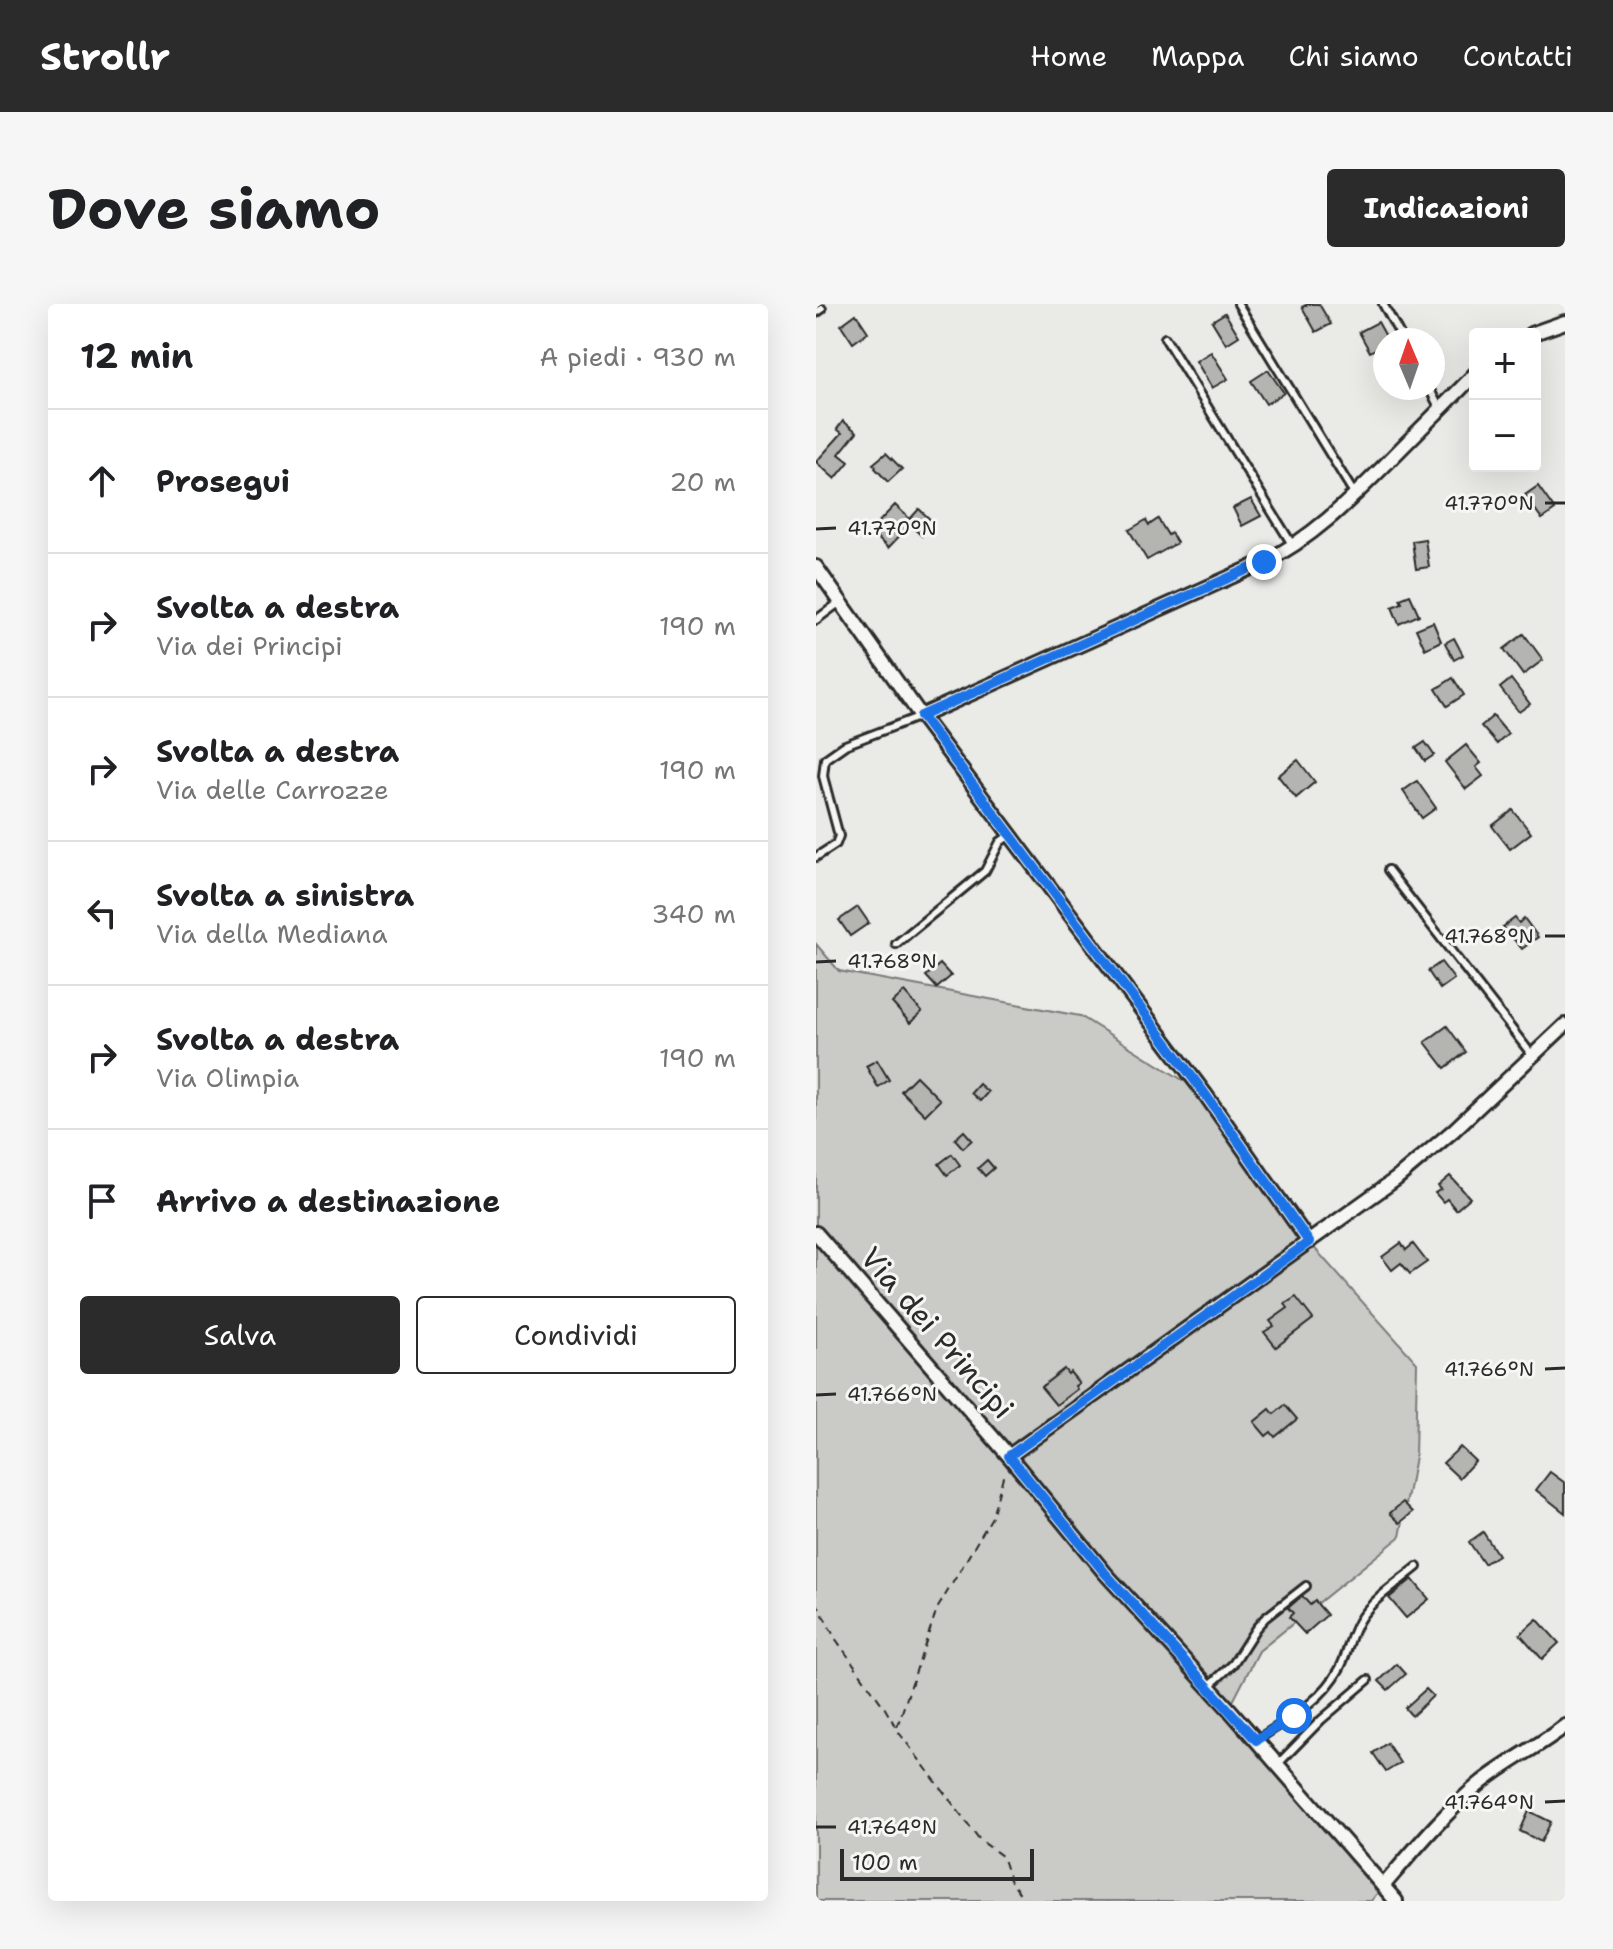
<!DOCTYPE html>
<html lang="it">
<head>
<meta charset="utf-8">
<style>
	:root { --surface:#fff; --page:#f6f6f6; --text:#202124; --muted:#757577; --line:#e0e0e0; --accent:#2b2b2b }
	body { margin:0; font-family:"Shantell Sans",sans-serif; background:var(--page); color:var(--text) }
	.controls { position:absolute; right:24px; top:24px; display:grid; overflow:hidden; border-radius:8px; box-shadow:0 8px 32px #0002 }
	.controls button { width:72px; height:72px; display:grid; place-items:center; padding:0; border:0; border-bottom:2px solid var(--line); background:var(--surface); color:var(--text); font:40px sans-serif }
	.compass { position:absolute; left:557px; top:24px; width:72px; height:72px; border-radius:50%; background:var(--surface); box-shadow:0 8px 32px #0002; rotate:358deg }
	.scale { position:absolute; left:24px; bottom:20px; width:194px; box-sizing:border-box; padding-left:8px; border:4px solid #2b2b2b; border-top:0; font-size:22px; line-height:28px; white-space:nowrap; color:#2b2b2b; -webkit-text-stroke:6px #f6f6f2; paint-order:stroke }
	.stop { position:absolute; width:24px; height:24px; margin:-18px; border:6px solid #1a73e8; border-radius:50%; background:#fff }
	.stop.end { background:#1a73e8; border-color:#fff; box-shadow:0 2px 8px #0008 }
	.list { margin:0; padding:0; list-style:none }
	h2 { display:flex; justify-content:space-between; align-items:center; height:104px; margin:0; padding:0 32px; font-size:34px }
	h2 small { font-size:26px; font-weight:400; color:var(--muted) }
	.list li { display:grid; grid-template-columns:52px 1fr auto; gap:24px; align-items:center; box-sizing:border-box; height:144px; padding:0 32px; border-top:2px solid var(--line) }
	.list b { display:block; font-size:30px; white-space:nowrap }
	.list p { margin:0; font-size:26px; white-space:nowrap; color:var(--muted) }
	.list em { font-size:26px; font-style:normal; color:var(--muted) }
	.actions { display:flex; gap:16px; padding:24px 32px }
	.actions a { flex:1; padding:18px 0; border:2px solid var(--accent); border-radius:8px; text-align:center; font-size:28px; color:var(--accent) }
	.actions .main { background:var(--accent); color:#fff }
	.icon { flex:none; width:44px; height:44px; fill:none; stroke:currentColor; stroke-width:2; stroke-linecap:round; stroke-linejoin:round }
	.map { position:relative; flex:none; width:749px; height:1597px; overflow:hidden; border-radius:8px }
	header { display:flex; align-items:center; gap:48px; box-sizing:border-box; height:112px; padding:0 40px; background:var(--accent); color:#fff }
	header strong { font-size:38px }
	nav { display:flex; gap:44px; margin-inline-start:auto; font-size:28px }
	.intro { display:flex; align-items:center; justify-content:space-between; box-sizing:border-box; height:192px; padding:0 48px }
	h1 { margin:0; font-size:56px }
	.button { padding:20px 36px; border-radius:8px; background:var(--accent); color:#fff; font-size:28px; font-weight:700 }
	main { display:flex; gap:48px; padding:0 48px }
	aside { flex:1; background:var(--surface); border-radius:8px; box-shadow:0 8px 32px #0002 }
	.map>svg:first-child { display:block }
	.green { fill:#cacac7; stroke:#7a7a79; stroke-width:2 }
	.building { fill:#b4b4b1; stroke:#2b2b2b; stroke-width:2 }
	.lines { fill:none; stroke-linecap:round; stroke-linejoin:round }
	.lane-casing { stroke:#2b2b2b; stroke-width:12 }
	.street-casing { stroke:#2b2b2b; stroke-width:18 }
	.path { stroke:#2b2b2b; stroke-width:2; stroke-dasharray:8 6; stroke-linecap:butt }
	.lane { stroke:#f6f6f2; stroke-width:6 }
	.street { stroke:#f6f6f2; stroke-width:12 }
	.route { stroke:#1a73e8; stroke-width:10 }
	.ticks { fill:none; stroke:#2b2b2b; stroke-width:3 }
	.labels { text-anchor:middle; stroke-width:6; stroke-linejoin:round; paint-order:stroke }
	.street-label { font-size:30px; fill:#2b2b2b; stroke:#f6f6f2 }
	.ticks-label { font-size:20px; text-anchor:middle; fill:#2b2b2b; stroke:#f6f6f2; stroke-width:6; stroke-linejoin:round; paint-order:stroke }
</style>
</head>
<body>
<header>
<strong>Strollr</strong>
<nav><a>Home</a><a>Mappa</a><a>Chi siamo</a><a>Contatti</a></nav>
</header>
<div class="intro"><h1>Dove siamo</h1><a class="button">Indicazioni</a></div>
<main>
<aside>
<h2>12 min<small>A piedi · 930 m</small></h2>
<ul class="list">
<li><svg class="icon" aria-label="ahead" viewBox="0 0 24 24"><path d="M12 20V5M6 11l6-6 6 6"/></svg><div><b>Prosegui</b></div><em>20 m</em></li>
<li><svg class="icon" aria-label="right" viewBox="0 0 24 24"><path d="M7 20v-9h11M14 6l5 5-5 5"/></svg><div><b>Svolta a destra</b><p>Via dei Principi</p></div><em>190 m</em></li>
<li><svg class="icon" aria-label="right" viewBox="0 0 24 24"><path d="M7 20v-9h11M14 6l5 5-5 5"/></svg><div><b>Svolta a destra</b><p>Via delle Carrozze</p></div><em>190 m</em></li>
<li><svg class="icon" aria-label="left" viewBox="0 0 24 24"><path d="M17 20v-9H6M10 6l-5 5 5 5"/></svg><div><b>Svolta a sinistra</b><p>Via della Mediana</p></div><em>340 m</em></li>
<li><svg class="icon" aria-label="right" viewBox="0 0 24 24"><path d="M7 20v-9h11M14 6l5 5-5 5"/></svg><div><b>Svolta a destra</b><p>Via Olimpia</p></div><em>190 m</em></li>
<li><svg class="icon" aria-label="arrive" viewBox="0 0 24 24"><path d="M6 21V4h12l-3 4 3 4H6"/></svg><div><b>Arrivo a destinazione</b></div></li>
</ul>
<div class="actions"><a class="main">Salva</a><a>Condividi</a></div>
</aside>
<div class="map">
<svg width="749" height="1597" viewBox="0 0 749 1597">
	<rect width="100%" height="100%" fill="#eaeae6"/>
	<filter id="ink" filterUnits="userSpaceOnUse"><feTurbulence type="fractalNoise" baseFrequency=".0125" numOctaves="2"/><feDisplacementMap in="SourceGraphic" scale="16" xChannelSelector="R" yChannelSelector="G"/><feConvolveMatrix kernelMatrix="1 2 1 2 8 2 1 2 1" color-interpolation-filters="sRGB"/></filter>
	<g filter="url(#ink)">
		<path class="green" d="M0,640L23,667L264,712L389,790L493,938L601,1059L599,1153L584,1233L443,1347L413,1405L567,1582L555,1597H0Z"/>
		<g class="building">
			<path d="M492,0H503L515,20L500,28L486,3Z"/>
			<path d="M409,9L423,32L410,40L396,17Z"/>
			<path d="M40,10L52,28L37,39L25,21Z"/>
			<path d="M562,18L572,36H569V40L554,48L543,28Z"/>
			<path d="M395,48L412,75L396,84L380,57Z"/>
			<path d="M452,66L468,89L450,100L435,77Z"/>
			<path d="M27,117L41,128L23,150L33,158L19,175L0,158L26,129L21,125Z"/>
			<path d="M70,149L86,165L72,178L59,164L60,162L57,160Z"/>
			<path d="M722,182L739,206L726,215L709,191Z"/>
			<path d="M435,195L445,212L426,222L417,204Z"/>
			<path d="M79,201L94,215L103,205L118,219L106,232L94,221L72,244L54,227Z"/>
			<path d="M342,215L352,231L355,229L361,239L331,256L313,226L330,216L333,221Z"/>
			<path d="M609,235L613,263L600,265L596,237Z"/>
			<path d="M594,291L603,311L583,320L576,303L586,299L584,295Z"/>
			<path d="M617,318L625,337L609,345L600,325Z"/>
			<path d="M708,330L727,356L707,371L688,345Z"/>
			<path d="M638,334L647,351L638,356L629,339Z"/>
			<path d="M637,374L648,391L631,402L620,385Z"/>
			<path d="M695,375L714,400L703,408L684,384Z"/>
			<path d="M677,412L692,430L681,440L665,422Z"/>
			<path d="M609,438L618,451L609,457L600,444Z"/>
			<path d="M650,441L665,459L660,463L667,472L650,485L629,458Z"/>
			<path d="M482,456L499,478L480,494L462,472Z"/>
			<path d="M601,477L620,504L606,514L587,487Z"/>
			<path d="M697,506L715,529L694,545L676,522Z"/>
			<path d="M42,603L53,619L34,632L23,616Z"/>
			<path d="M699,614L703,619L708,614L722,633L706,645L687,623Z"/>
			<path d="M625,658L638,675L624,685L612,667Z"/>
			<path d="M124,660L135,672L121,684L110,672Z"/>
			<path d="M88,688L106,708L94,719L76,699Z"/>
			<path d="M631,722L650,748L629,764L609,738Z"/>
			<path d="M61,756L73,776L62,783L50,762Z"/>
			<path d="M100,772L124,796L109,811L85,787Z"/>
			<path d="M163,780L172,788L164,797L155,789Z"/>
			<path d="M148,827L156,836L147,844L139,835Z"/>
			<path d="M136,850L144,861L131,871L123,860Z"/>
			<path d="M171,856L178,864L169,872L162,864Z"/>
			<path d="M634,872L654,894L640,906L631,895L627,898L619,889L625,885L622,882Z"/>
			<path d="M585,939L590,946L597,940L611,958L594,970L585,959L576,966L566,953Z"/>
			<path d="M480,993L497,1015L460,1043L448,1028L458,1022L454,1017L472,1004L469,1000Z"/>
			<path d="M248,1065L252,1070L254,1068L263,1079L259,1082L261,1085L240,1101L225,1083Z"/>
			<path d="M469,1101L481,1115L459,1133L455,1128L450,1132L438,1118L454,1105L458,1110Z"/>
			<path d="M644,1143L659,1157L643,1174L627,1159Z"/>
			<path d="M734,1168L749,1179V1209L720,1186Z"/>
			<path d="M587,1198L597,1208L584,1219L574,1209Z"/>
			<path d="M667,1228L682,1251L668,1260L653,1238Z"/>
			<path d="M596,1275L613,1295L590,1314L573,1294Z"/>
			<path d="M486,1292L494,1301L499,1297L511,1311L489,1330L473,1313L477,1309L472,1304Z"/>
			<path d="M721,1315L743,1339L726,1355L704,1330Z"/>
			<path d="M581,1360L590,1370L572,1386L563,1377Z"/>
			<path d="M610,1385L617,1392L596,1412L589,1404Z"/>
			<path d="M571,1439L584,1459L570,1468L557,1449Z"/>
			<path d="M713,1507L735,1518L725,1538L704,1527Z"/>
		</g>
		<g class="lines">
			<defs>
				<g id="lane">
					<path d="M422,0L539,191"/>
					<path d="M567,0L587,36"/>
					<path d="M0,9L6,5"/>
					<path d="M349,34L477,242"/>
					<path d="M613,84L624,105"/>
					<path d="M0,316L24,298"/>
					<path d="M0,553L20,540L23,532L7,472L9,455L29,441L105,412"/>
					<path d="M572,566L716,751"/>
					<path d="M80,640L169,567L184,538L194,531"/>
					<path d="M393,1382L417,1360L440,1324L449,1314L490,1282"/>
					<path d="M440,1436C470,1417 507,1397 524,1364C533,1347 534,1328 546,1312C560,1293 583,1278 601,1263"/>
					<path d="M461,1461L505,1416L552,1376"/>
				</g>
				<g id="street">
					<path d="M715,30L749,18"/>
					<path d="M0,263L105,412L389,790L493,938"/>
					<path d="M105,412L448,258C495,235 531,199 568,162C598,131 629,101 659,70"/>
					<path d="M0,929L193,1152L289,1269L413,1405L580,1597"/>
					<path d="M193,1152L580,875L638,826L749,721"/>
					<path d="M567,1582C598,1546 629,1508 666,1478C693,1457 723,1442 749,1422"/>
				</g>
			</defs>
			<use href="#lane" class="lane-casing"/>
			<use href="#street" class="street-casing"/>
			<g class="path">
				<path d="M0,1298L19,1334L68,1403L84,1430L164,1536L186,1552L194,1576L209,1597"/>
				<path d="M81,1423L121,1305L176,1213L188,1169"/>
			</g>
			<use href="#lane" class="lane"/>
			<use href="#street" class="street"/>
		</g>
	</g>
	<g class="lines" filter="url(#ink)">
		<path class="route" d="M448,258L105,412L389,790L493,938L193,1152L289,1269L440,1436L478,1412"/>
	</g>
	<path class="ticks" d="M729,199H749M0,225L20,224M729,632H749M0,658L20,657M729,1065L749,1064M0,1091L20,1090M729,1498L749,1497M0,1523H20"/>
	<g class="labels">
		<g class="street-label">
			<text transform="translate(121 1029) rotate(49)" y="10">Via dei Principi</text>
		</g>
	</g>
	<g class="ticks-label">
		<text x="673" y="206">41.770°N</text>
		<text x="76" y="231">41.770°N</text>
		<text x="673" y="639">41.768°N</text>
		<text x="76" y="664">41.768°N</text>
		<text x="673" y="1072">41.766°N</text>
		<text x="76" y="1097">41.766°N</text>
		<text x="673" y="1505">41.764°N</text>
		<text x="76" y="1530">41.764°N</text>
	</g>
</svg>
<div class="controls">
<button>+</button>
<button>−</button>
</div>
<svg class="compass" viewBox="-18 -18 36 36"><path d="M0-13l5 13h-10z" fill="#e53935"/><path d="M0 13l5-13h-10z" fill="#757577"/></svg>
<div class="scale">100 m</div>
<div class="stop" style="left:478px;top:1412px"></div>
<div class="stop end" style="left:448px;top:258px"></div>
</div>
</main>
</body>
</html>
